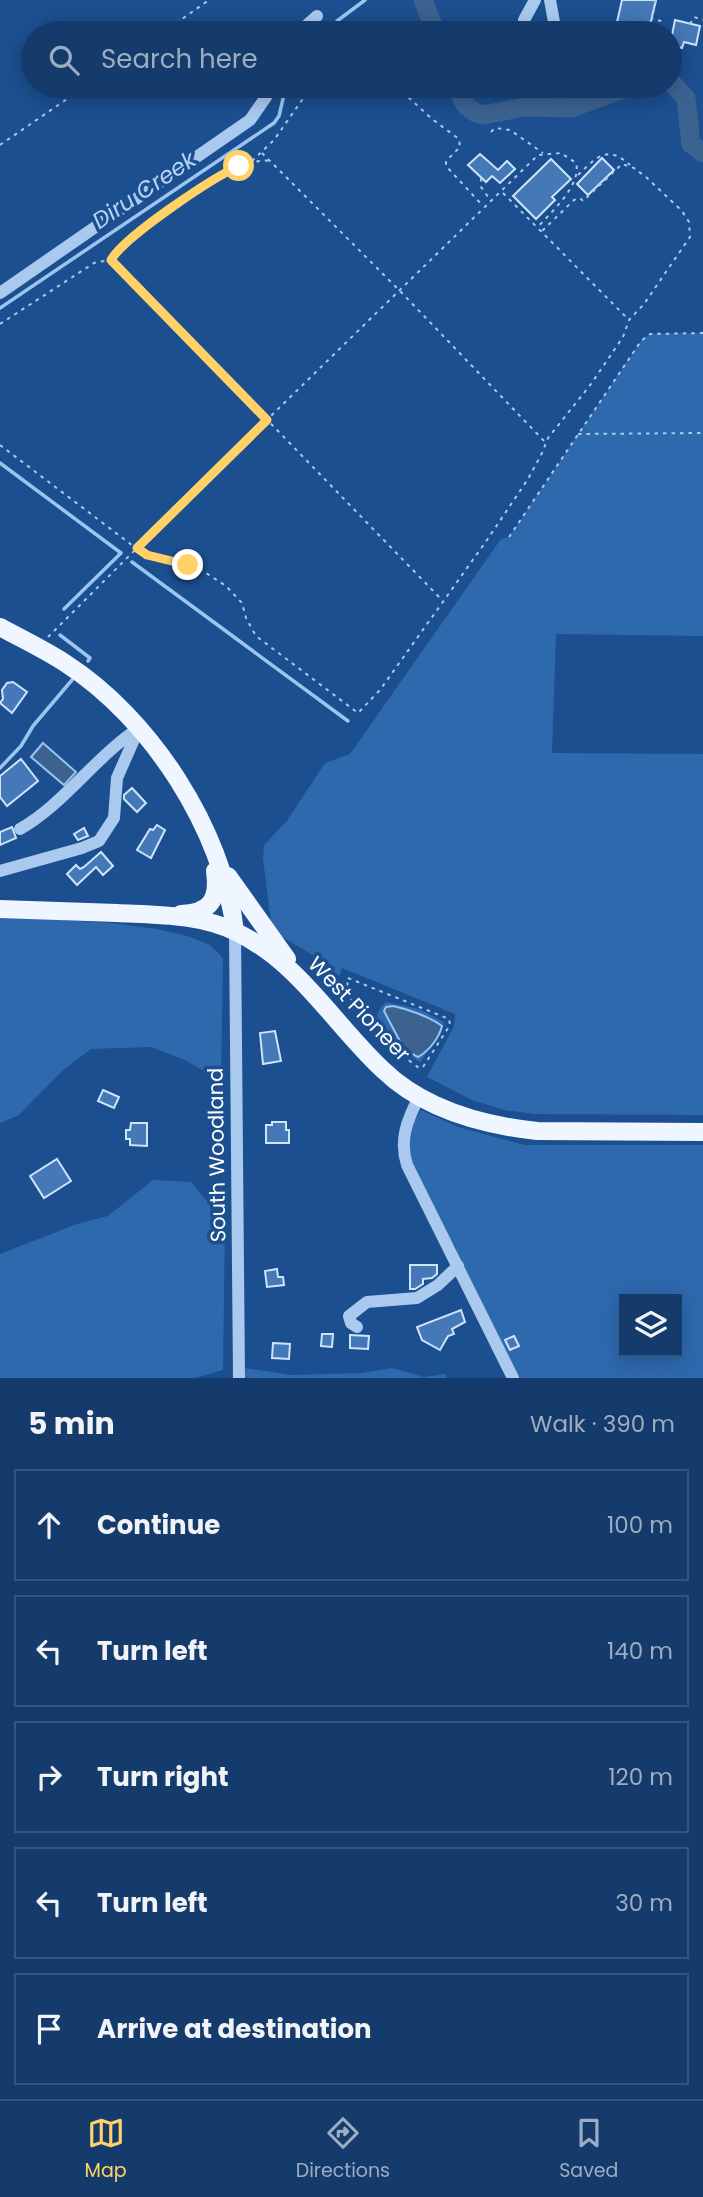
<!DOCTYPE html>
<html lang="en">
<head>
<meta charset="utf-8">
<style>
	:root { --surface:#143b6b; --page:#1d4271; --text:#f1f3f6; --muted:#9dadc1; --line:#33557e; --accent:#ffd166 }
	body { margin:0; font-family:Poppins,sans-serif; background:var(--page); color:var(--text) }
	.controls { position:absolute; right:21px; bottom:21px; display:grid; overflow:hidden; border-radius:0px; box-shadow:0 4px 18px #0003 }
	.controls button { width:63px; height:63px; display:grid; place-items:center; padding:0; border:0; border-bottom:2px solid var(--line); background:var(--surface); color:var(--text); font:35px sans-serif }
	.stop { position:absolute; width:21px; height:21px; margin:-16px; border:5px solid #ffd166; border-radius:50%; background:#fff }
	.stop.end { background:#ffd166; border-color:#fff; box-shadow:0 2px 7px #0008 }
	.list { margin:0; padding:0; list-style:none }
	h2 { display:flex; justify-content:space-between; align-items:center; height:91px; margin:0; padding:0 28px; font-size:30px }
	h2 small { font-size:23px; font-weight:400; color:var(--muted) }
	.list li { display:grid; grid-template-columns:46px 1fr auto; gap:21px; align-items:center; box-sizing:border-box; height:112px; margin:0 14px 14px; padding:0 14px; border:2px solid var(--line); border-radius:0px }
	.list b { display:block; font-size:26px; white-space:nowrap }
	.list em { font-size:23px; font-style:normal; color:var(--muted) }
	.icon { flex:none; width:38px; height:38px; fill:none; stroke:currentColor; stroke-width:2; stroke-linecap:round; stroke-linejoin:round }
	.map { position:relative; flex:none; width:703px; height:1378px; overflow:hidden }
	.search { position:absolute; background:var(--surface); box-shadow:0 4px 18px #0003; left:21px; right:21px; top:21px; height:77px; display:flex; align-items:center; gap:18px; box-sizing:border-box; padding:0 24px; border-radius:38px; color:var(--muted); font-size:26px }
	.sheet { height:721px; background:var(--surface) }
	nav { display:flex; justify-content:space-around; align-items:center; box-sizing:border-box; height:98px; border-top:2px solid var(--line); background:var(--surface); font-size:19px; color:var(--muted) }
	nav a { display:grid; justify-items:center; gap:4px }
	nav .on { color:var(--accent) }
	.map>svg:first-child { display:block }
	.green { fill:#2e69ad; fill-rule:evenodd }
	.water { fill:#3c6290; stroke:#9cc4f0; stroke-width:2 }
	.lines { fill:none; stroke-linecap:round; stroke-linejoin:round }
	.stream { stroke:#9cc4f0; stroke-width:3.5 }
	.river { stroke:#3c6290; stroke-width:19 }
	.building { fill:#4478b7; stroke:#cfe3fa; stroke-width:2 }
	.path { stroke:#a9c9ee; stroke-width:2; stroke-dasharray:3.5 5; stroke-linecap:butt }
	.minor { stroke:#a9c9ee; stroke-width:12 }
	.major { stroke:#f0f6ff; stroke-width:18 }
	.route { stroke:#ffd166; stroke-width:9 }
	.labels { text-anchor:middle; stroke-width:7; stroke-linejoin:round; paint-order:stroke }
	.street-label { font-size:21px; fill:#fff; stroke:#1b4f8f }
	.water-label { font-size:23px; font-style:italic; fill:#b5d3f5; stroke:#1b4f8f }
</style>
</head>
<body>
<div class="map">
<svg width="703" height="1378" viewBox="0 0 703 1378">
	<rect width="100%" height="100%" fill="#1b4f8f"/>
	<g class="green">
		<path d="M703,333V636L556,634L552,753L703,754V1115L535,1114L504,1110L472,1100L427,1077L454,1026L455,1014L342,968L339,976L316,957L272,931L263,858L264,845L286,822L325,763L350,754L501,539L509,537L641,341L650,334Z"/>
		<path d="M0,916L110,923L157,929L187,936L210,945L223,958L221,1081L185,1060L151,1047L91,1049L62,1071L19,1115L0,1123Z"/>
		<path d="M386,1002L419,1009L444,1022L440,1035L420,1062C411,1058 382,1032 378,1023C375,1015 380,1007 386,1002ZM393,1006C407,1009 431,1017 442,1026L425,1053L404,1049L384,1011Z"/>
		<path d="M421,1110L458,1127L525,1145H703V1378H516L463,1270L455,1246L440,1225L411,1169L407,1144L412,1125ZM624,1299H677V1352H624Z"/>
		<path d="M153,1180L191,1182L225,1223L223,1370L195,1378H0V1254L77,1224L108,1216Z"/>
		<path d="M243,1368L292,1375L362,1373L392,1368L424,1377L446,1374L447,1378H243Z"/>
	</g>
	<g class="water">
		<path d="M43,743L76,772L64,785L31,757Z"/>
		<path d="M393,1006C408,1009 430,1017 442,1026C439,1038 429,1051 418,1057L404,1049L384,1011L386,1007Z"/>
	</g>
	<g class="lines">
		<g class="stream">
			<path d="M337,21L365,0"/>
			<path d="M0,308L274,123L279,116L286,86"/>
			<path d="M0,463L121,553L64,609"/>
			<path d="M132,562L348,721"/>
			<path d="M60,635L90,658L88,661"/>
			<path d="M0,768L21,746L33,726L72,680"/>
		</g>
		<g class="river">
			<path d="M423,0L436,33"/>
			<path d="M670,81L686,98L691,144L703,153"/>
			<path d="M455,86L466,106L476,113L484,115L525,107L571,108L631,86"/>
		</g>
	</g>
	<g class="building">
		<path d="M622,0H656L650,25L640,22L636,28L617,22Z"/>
		<path d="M675,20L700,26L696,45L684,42L682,48L670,45Z"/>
		<path d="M480,154L498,170L507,161L515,169L500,183L492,176L486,182L468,165Z"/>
		<path d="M602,158L614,170L588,195L577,184Z"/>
		<path d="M551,159L571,179L552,197L555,200L536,219L513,196Z"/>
		<path d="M13,682L27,692L12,713L0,703L3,699L2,690L7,683Z"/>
		<path d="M21,759L38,781L7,806L0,797V776Z"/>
		<path d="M132,788L146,803L137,812L124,799V795Z"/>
		<path d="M157,825L165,830L151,858L137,850L150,829L153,830Z"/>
		<path d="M12,827L16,838L0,845V832Z"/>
		<path d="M84,828L88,836L78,840L74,834Z"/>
		<path d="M101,852L113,866L103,875L96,867L77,885L67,874L76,865L80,869L84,867Z"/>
		<path d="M275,1031L281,1061L263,1064L260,1033Z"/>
		<path d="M103,1090L119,1097L114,1108L98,1101Z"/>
		<path d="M272,1122H286V1130H289V1143H266V1125H272Z"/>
		<path d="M131,1123H147V1146L130,1145V1139H126V1130H130Z"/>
		<path d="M57,1159L71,1181L44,1198L30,1176Z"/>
		<path d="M410,1265H437V1274L432,1278L423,1279V1284L415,1289H410Z"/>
		<path d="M277,1269L278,1277H283L284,1285L267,1287L265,1271Z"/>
		<path d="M461,1310L465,1322L452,1329L454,1334L448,1336L440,1350L422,1340L417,1327Z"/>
		<path d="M322,1334H333L332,1347L321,1346Z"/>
		<path d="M350,1335L369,1336L368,1349L350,1348Z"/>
		<path d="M514,1336L519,1346L510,1350L505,1340Z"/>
		<path d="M273,1343L290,1344L289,1359L272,1358Z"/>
	</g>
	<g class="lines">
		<g class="path">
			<path d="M656,0L652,19L666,22"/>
			<path d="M690,24L694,17L703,20"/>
			<path d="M162,33L209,0"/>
			<path d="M396,86L432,119L459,139L460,147L446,161V166L483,206"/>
			<path d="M491,132L495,128L510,130L543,153"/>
			<path d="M0,145L86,86"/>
			<path d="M262,153L400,291L545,442"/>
			<path d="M252,161L274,140L302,100L325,86"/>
			<path d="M578,175C597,157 607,144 630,165"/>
			<path d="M481,178V187L491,201"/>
			<path d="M503,193L629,320"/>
			<path d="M111,259L442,600"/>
			<path d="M0,324L94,263C99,261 106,262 110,259C114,257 136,235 142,230C166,210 240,155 270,161"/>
			<path d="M578,434L703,433"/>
			<path d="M0,445L141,552L197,567L226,586L242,603L246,618L256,636L358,713L380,690L487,540L528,479L542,453L548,438L591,384L623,337L629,320L644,304L690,237L689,222L682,211L646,177L634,168L622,164L583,201L580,198L574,200L541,232"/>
			<path d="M509,537L641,341L650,334L703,333"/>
			<path d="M48,637L188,497L538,155L561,153L576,163C582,185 551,212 537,228"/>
			<path d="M348,978L449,1019L450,1025L423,1067L419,1068C395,1050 342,1011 348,978Z"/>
		</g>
		<g class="minor">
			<path d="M550,0L556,33"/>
			<path d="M298,33L317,16"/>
			<path d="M525,33L524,20L535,0"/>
			<path d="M0,293L250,120L266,97L271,86"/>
			<path d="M20,829C64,804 95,757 139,728"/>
			<path d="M0,871L82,848L99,841L114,818L117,778L139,728"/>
			<path d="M235,931L239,1378"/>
			<path d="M419,1097C407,1120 399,1140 407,1165L513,1378"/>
			<path d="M357,1327L351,1323L349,1316L367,1302L417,1298L438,1285L458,1266"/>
		</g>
		<g class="major">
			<path d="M0,627C22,639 45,650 65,663C151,718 223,830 235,931"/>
			<path d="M228,876L287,959"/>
			<path d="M0,909C39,910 78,912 117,913C156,915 200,914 236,932C299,962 333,1023 382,1069C423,1109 481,1125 537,1131L703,1132"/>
			<path d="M181,914C211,913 219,899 215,871"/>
		</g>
	</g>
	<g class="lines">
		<path class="route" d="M188,565L147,555L137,548L267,420L111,260C125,236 212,178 239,166"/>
	</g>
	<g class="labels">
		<g class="street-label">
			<text transform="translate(359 1009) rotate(46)" y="7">West Pioneer</text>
			<text transform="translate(217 1155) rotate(-91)" y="7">South Woodland</text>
		</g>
		<g class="water-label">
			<text transform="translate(144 190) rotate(-34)" y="8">Diru Creek</text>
		</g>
	</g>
</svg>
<div class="controls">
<button><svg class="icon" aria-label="layers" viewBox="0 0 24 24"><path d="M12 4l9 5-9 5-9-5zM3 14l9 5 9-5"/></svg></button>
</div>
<div class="stop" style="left:239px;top:166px"></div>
<div class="stop end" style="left:188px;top:565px"></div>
<div class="search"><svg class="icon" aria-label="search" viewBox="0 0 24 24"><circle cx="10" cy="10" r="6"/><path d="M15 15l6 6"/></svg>Search here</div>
</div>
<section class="sheet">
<h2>5 min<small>Walk · 390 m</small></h2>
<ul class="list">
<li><svg class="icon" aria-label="ahead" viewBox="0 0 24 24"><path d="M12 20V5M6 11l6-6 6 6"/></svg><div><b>Continue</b></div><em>100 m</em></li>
<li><svg class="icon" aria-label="left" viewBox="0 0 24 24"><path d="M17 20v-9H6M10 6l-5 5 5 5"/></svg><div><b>Turn left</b></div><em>140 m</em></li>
<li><svg class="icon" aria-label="right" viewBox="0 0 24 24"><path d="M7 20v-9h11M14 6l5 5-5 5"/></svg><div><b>Turn right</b></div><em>120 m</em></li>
<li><svg class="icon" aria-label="left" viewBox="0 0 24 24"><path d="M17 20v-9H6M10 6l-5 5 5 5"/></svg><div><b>Turn left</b></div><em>30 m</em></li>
<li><svg class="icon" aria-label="arrive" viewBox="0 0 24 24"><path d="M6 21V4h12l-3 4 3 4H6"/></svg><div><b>Arrive at destination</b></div></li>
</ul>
</section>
<nav>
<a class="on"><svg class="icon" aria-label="map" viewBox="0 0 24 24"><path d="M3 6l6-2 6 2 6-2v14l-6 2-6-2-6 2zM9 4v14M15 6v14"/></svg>Map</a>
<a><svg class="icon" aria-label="directions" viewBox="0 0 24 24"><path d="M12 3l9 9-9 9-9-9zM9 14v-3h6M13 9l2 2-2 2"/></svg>Directions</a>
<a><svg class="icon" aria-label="saved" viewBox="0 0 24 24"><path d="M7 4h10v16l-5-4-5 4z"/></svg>Saved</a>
</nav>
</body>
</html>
